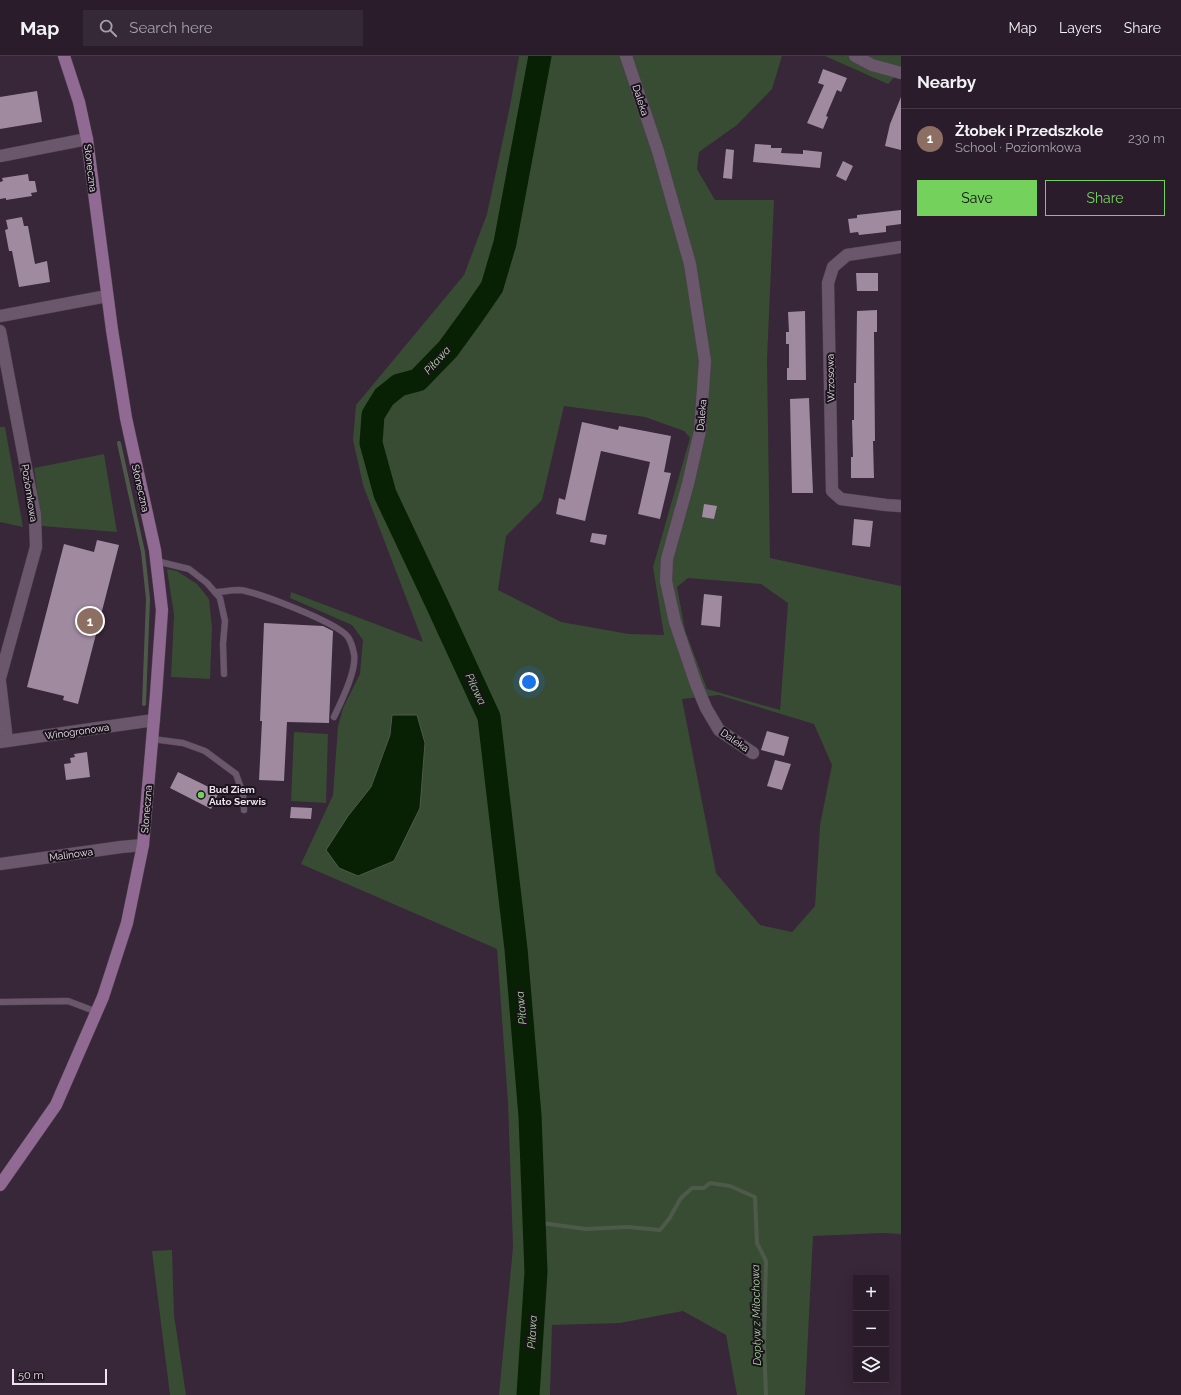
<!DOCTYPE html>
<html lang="en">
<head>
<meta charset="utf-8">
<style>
	:root { --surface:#2a1c2b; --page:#362937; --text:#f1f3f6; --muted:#a5a1a9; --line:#463a47; --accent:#74d25c }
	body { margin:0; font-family:Raleway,sans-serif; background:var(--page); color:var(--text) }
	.controls { position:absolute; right:12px; bottom:12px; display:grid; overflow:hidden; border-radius:0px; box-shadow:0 4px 16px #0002 }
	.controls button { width:36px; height:36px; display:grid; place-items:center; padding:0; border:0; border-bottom:1px solid var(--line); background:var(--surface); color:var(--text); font:20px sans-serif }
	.scale { position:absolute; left:12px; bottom:10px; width:95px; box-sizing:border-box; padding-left:4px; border:2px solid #eee2ef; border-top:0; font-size:11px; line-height:14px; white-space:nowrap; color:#eee2ef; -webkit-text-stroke:3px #1a131b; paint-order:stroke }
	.you { position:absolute; left:529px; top:626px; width:14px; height:14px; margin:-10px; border:3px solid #fff; border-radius:50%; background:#1a73e8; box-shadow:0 0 0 6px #1a73e833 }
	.badge { display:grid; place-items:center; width:26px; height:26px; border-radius:50%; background:var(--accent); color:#fff; font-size:13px; font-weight:700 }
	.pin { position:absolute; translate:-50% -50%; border:2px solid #fff; box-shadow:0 1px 4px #0006 }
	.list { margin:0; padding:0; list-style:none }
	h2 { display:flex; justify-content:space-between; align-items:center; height:52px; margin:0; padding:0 16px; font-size:17px }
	h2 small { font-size:13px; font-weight:400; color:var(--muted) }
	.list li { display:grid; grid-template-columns:26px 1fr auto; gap:12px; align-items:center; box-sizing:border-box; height:60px; padding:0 16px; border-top:1px solid var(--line) }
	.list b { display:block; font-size:15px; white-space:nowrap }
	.list p { margin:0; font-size:13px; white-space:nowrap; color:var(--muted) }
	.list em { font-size:13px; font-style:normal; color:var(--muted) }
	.actions { display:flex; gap:8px; padding:12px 16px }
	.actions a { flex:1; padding:9px 0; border:1px solid var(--accent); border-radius:0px; text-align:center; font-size:14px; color:var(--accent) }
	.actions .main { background:var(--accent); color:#111 }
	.icon { flex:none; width:22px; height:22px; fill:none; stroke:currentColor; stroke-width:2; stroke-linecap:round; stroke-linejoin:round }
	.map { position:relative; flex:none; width:901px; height:1339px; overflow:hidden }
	header { display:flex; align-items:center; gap:24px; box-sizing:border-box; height:56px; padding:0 20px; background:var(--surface); border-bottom:1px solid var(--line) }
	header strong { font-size:19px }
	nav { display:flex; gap:22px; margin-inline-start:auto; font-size:14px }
	.search { width:280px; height:36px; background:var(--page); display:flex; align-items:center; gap:10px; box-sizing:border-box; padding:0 14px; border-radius:0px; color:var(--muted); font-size:15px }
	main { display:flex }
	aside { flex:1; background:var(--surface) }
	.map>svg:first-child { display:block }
	.green { fill:#384b33; fill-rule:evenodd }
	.water { fill:#082003; stroke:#4d5a4a }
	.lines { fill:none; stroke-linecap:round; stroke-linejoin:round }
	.stream { stroke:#4d5a4a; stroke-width:4 }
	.river { stroke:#082003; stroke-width:23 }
	.building { fill:#9f8aa0 }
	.lane-casing { stroke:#514252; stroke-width:7 }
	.street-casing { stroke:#514252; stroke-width:13 }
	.secondary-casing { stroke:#514252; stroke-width:13 }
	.lane { stroke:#6a576c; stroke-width:6 }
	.street { stroke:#6a576c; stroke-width:12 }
	.secondary { stroke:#906a93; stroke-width:12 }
	.poi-dot { fill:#74d25c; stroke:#1a131b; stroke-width:1.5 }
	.labels { text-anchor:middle; stroke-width:4; stroke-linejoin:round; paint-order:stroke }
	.street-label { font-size:10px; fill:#eee2ef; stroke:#1a131b }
	.poi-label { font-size:10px; font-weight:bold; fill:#eee2ef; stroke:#1a131b; text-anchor:start }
	.water-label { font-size:11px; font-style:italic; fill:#a8d69d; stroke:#1a131b }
</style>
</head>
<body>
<header>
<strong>Map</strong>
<div class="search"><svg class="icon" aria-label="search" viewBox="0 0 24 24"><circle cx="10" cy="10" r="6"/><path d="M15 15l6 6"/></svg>Search here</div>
<nav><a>Map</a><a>Layers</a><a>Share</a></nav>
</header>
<main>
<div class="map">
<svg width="901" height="1339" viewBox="0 0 901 1339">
	<rect width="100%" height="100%" fill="#382639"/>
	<g class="green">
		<path d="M519,0H782L772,33L737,69L699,96L697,113L715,144H774L767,304L770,502L901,530V1178L884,1177L813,1180L805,1339H737L726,1279L683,1255L620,1267L552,1269L550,1339H499L513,1191L508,1047L497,893L301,808L333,739L338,670L343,652L360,618L363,584L352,569L290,542L291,536L423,586L363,429L353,384L356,349L464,219L487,158L510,50ZM564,350L645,361L684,375L690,382L653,511L664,579L629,578L561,566L498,534L506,480L542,444ZM688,522L761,528L788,547L780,654L707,633L685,574L677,531ZM719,639L814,668L832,709L820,769L815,850L792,876L760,869L716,817L682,643ZM392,659L394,804L348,760L371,731L390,679Z"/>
		<path d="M825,0H901V14L888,28Z"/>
		<path d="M0,371H5L23,471L0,466Z"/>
		<path d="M104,398L117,476L42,470L34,412Z"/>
		<path d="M167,513L177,515L197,528L209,543L212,572L210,623L171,621L174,559Z"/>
		<path d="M294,676L328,678L326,747L291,745Z"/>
		<path d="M172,1194L174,1259L186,1339H170L152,1195Z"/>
	</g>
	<path class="water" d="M392,659H417L425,687L420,752L394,805L358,820L339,812L326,794L348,760L371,731L390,679Z"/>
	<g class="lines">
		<g class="stream">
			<path d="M119,387L143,496L148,543L144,648"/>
			<path d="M534,1166L586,1173L628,1171L660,1174L669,1163L681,1142L692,1132H704L710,1127L730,1130L755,1141L757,1187L766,1205L764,1286L766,1339"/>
		</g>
		<path class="river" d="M528,1339L536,1216L530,1060L516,893L489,661L436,546L385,438L371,387L373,359L384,341L399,329L418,324L448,293L472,260L492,231L505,187L540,0"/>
	</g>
	<g class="building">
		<path d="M823,13L847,22L841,36L837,34L826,60L828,61L823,73L807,67L824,29L818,27Z"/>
		<path d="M37,35L42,66L0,73V41Z"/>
		<path d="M901,41V94L885,90L890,68Z"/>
		<path d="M755,88L771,89V92H782L781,97L803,98V94L822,96L820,112L753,106Z"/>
		<path d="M726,93L734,94L732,123L723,122Z"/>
		<path d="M843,105L853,110L846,125L836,120Z"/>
		<path d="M28,118L29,125H35L37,136L31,137L32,140L6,144V142L0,143V126L3,125L2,122Z"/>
		<path d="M901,154V168L886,170V176L859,179L858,176L850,177L848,163L857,162V159Z"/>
		<path d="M22,161L24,170H28L35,208L47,205L50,226L19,231L12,195H9L5,174L8,173L6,164Z"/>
		<path d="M856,217H878V235H857Z"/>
		<path d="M877,254V276H874L875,385H873L874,422H851V401H853L852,364H854V327H856L857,255Z"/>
		<path d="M805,255L806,324H787V312H789V288H786V276H789L788,256Z"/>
		<path d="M809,342L813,437H792L790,343Z"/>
		<path d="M582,366L618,374L619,370L671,380L664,416L671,417L660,463L638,458L650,406L601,395L585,465L556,458L559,442L565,444Z"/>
		<path d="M704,448L717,450L714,463L702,461Z"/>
		<path d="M854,463L873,465L870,491L852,489Z"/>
		<path d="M592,477L607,479L605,489L590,486Z"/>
		<path d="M97,484L119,489L78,648L63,644L64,640L27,631L64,488L94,496Z"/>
		<path d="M704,538L722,540L720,571L701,569Z"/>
		<path d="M264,567L323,570L333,575L329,667L287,666L284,725L259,724L262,665H260Z"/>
		<path d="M767,675L789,681L784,700L761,694Z"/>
		<path d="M87,696L90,721L66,724L64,708L71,707L70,702L75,701L74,698Z"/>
		<path d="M775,704L791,708L782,734L767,730Z"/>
		<path d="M178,716L219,736L211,753L170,732Z"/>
		<path d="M291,751L312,752L311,763L290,762Z"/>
	</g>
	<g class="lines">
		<defs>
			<g id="lane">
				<path d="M156,505L189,513L207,527L220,542L225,565L223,588L224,618"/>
				<path d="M215,536C223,536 231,534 239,534C256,535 338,567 348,581C350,584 353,593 354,598C357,614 341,646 334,661"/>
				<path d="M152,683L183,687L205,695L236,718L243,738L244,754"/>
				<path d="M0,946L68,945L97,956"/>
			</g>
			<g id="street">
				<path d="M626,0L658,95L690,208L705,305L700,375L688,428L667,503L666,525L675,566L696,628L706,652L719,674L753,697"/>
				<path d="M855,0L872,9L901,17"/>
				<path d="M0,100L87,83"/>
				<path d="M901,191L847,199L833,211L828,227L832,435L841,443L886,449L901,450"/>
				<path d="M0,260L107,240"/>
				<path d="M0,275L35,459L36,491L0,622"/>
				<path d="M0,626L7,685"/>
				<path d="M0,686L154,664"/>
				<path d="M0,808L121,791L143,789"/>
			</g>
			<path id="secondary" d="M0,1129L56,1049L103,941L127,867L143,789L156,639L162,554L155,494L126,362L112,274L87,83L79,46L64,0"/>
		</defs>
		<use href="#lane" class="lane-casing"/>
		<use href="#street" class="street-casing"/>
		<use href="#secondary" class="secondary-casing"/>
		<use href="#lane" class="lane"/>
		<use href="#street" class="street"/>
		<use href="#secondary" class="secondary"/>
	</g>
	<circle class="poi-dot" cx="201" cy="739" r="4"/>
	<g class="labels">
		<g class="street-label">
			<text transform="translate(641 44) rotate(72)" y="4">Daleka</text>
			<text transform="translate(91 112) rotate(83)" y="4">Słoneczna</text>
			<text transform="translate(830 322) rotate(-91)" y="4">Wrzosowa</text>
			<text transform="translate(701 359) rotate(-85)" y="4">Daleka</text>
			<text transform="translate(141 432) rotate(77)" y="4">Słoneczna</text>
			<text transform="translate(30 437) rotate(81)" y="4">Poziomkowa</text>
			<text transform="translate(77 675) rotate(-8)" y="4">Winogronowa</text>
			<text transform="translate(735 684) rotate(35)" y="4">Daleka</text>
			<text transform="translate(146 753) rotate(-85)" y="4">Słoneczna</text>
			<text transform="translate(71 798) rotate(-8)" y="4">Malinowa</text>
		</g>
		<g class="poi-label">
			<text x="209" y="737">Bud Ziem<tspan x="209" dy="12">Auto Serwis</tspan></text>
		</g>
		<g class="water-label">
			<text transform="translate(437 304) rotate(-48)" y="4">Piława</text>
			<text transform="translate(476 633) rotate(65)" y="4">Piława</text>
			<text transform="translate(521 952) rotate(-95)" y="4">Piława</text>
			<text transform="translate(756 1259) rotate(-91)" y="4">Dopływ z Miłochowa</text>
			<text transform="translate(532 1276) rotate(-87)" y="4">Piława</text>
		</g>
	</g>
</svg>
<div class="controls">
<button>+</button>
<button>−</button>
<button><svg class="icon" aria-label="layers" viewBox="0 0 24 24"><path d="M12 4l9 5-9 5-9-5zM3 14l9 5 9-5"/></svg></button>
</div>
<div class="scale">50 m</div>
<div class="you"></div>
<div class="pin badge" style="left:90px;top:565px;background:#8d6e63">1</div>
</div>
<aside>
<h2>Nearby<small></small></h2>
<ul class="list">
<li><span class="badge" style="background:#8d6e63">1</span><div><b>Żłobek i Przedszkole</b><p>School · Poziomkowa</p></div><em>230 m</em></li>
</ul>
<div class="actions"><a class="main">Save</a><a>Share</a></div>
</aside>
</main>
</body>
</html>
